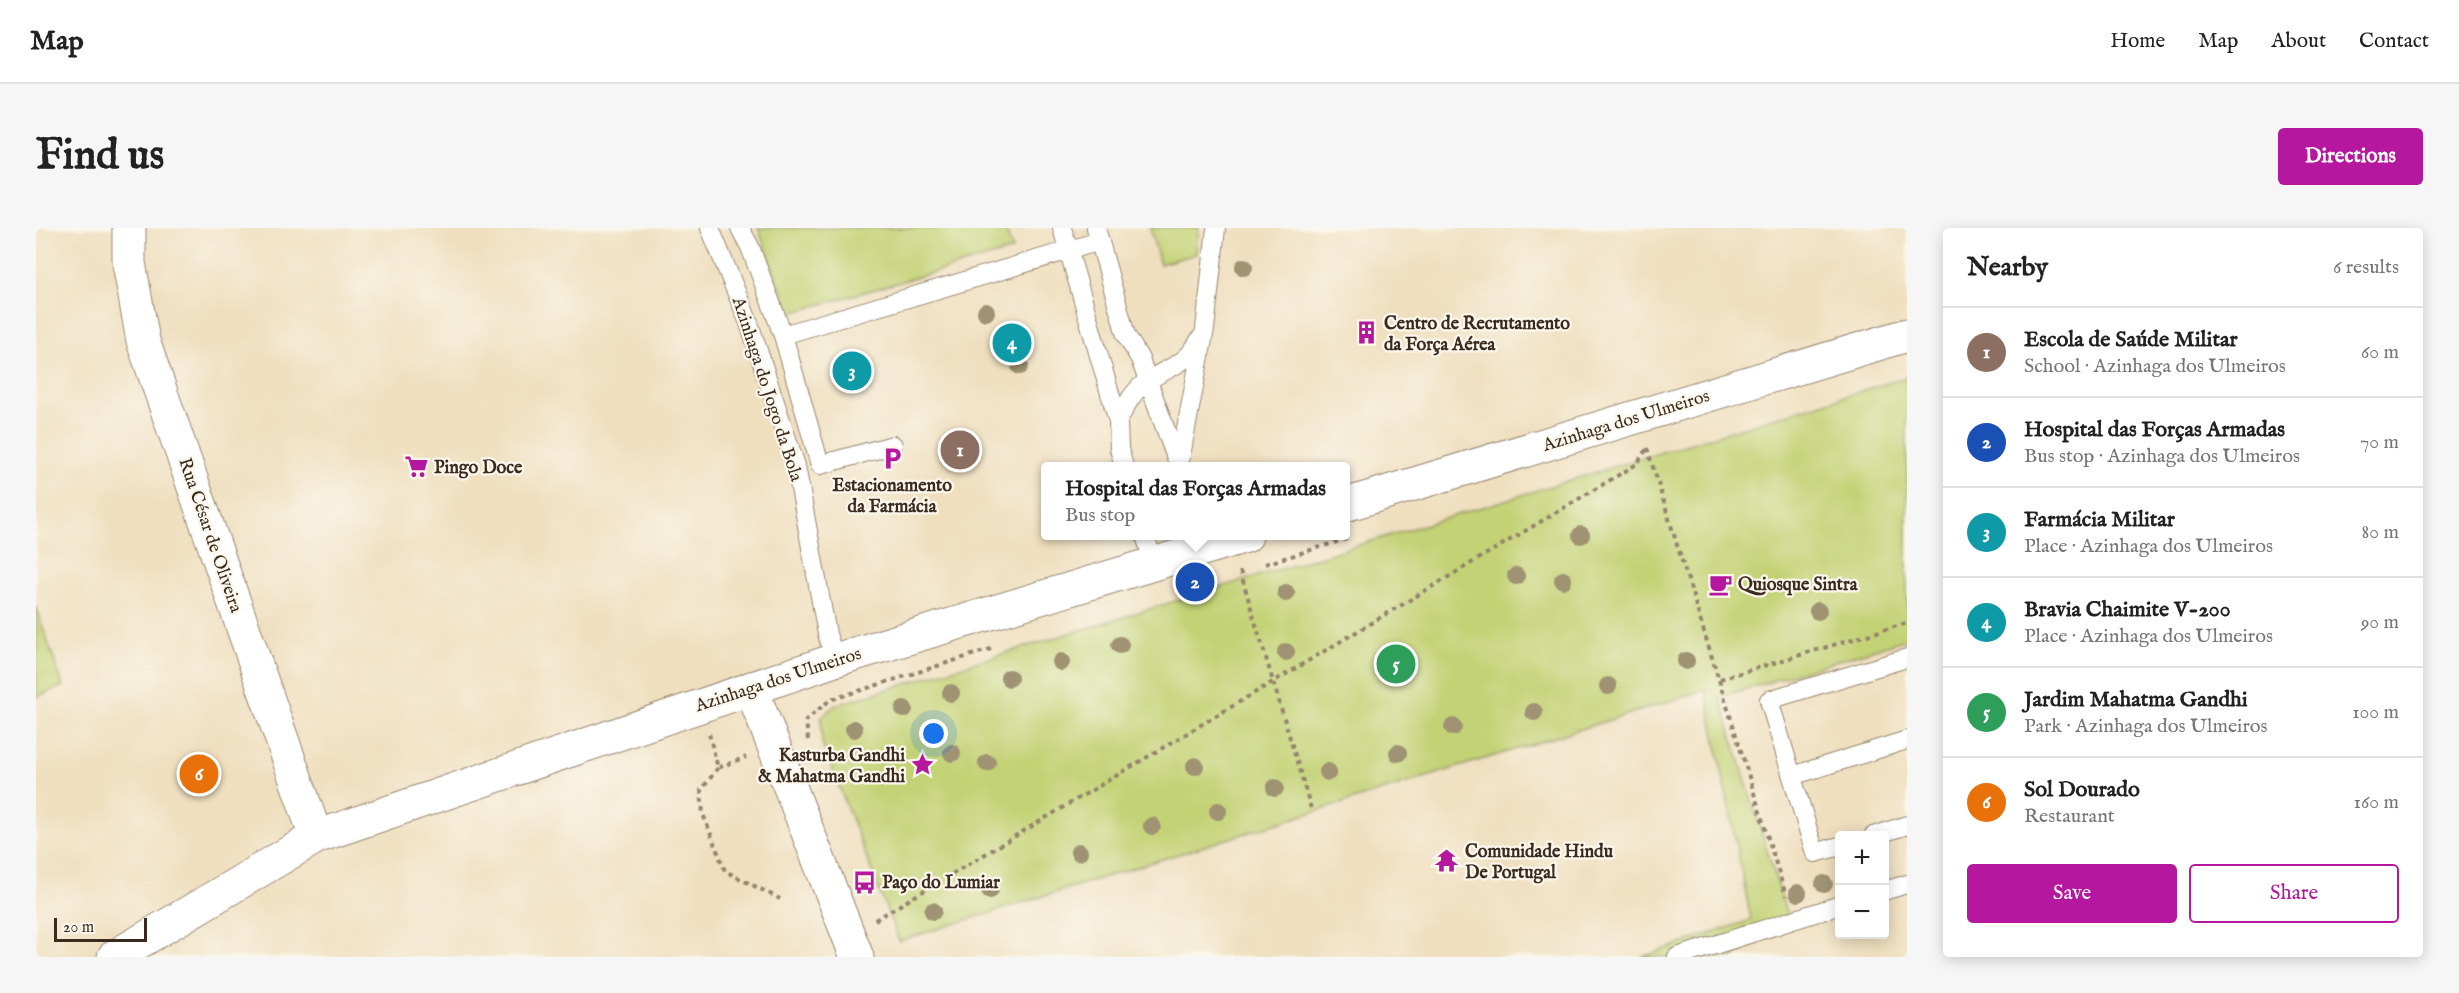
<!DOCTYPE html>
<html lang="en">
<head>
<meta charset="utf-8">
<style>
	:root { --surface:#fff; --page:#f6f6f6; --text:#222; --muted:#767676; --line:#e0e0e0; --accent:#b5179e }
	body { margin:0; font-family:"IM FELL English",serif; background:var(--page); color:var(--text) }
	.controls { position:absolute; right:18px; bottom:18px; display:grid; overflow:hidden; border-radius:6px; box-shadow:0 3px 15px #0003 }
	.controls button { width:54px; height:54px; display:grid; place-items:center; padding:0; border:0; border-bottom:2px solid var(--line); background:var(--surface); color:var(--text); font:30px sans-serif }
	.scale { position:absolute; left:18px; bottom:15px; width:93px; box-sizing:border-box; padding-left:6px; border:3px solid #3b2a1e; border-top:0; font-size:16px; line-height:21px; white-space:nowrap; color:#3b2a1e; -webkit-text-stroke:4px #fbf7ec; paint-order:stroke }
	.you { position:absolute; left:898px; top:506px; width:21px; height:21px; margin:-15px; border:4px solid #fff; border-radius:50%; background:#1a73e8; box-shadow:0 0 0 9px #1a73e833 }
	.badge { display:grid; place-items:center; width:39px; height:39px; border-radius:50%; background:var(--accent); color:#fff; font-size:20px; font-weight:700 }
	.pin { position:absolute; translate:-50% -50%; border:3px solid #fff; box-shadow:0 2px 6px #0006 }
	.popup { position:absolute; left:1005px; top:234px; width:309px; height:78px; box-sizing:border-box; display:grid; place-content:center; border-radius:6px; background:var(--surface); filter:drop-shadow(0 2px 4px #0005); font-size:20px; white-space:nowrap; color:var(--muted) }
	.popup b { font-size:22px; color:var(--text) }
	.popup::after { content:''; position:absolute; left:50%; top:100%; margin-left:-12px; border:12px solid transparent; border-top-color:var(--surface) }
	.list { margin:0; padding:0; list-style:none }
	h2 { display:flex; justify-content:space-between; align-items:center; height:78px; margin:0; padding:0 24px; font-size:26px }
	h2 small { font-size:20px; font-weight:400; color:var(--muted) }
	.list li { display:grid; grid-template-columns:39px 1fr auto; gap:18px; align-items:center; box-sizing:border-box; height:90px; padding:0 24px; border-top:2px solid var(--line) }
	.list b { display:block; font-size:22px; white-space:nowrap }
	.list p { margin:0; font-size:20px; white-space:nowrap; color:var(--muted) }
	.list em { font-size:20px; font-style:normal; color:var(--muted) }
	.actions { display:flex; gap:12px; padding:18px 24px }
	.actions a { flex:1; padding:14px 0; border:2px solid var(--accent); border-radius:6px; text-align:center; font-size:21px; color:var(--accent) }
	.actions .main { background:var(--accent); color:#fff }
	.map { position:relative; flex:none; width:1871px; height:729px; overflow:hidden; border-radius:6px }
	header { display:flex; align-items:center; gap:36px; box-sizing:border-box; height:84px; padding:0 30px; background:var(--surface); border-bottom:2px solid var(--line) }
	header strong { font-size:28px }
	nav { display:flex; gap:33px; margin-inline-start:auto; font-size:21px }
	.intro { display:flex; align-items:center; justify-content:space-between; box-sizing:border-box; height:144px; padding:0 36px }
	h1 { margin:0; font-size:42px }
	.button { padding:15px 27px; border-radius:6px; background:var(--accent); color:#fff; font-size:21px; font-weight:700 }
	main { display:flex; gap:36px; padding:0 36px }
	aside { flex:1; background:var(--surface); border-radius:6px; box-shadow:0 3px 15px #0003 }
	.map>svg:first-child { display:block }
	.green { fill:#c3d274; stroke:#7f7e49; stroke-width:1.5 }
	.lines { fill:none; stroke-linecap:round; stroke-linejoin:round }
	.lane-casing { stroke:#95846e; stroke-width:20 }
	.street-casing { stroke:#95846e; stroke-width:35 }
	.path { stroke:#95846e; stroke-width:4; stroke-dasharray:4.5 4.5; stroke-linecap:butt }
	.lane { stroke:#fff; stroke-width:18 }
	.street { stroke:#fff; stroke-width:33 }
	.tree { fill:#9f9373 }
	.labels { text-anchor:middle; stroke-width:4.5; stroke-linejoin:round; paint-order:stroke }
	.poi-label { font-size:18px; font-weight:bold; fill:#3b2a1e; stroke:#fbf7ec; text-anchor:start }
	.street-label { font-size:18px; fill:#3b2a1e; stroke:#fbf7ec }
</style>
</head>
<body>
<header>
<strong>Map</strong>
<nav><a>Home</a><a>Map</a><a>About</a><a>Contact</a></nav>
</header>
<div class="intro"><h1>Find us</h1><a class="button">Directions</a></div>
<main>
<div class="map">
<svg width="1871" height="729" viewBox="0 0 1871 729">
	<rect width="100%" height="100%" fill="#fbf7ec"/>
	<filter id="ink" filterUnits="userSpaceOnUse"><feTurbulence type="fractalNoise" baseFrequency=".0167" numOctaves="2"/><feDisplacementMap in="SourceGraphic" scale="12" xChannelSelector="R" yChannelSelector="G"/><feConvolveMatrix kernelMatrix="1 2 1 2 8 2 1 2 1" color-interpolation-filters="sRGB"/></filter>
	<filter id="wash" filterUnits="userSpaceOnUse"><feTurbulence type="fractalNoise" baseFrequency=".008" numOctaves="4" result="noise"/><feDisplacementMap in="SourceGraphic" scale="24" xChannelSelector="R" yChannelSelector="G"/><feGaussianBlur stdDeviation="1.35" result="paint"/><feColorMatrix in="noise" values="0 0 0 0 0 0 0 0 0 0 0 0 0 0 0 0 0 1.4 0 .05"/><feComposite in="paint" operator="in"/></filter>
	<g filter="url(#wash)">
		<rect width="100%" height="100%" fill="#efdfbf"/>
		<g class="green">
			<path d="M722,0H969L977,22L754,85Z"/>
			<path d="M1114,0H1163L1160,26L1124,36Z"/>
			<path d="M1871,149V411L1684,469L1755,700L1718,711L1699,729H1606L1715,692L1670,462L863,713L786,515L785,489L800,477Z"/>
			<path d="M0,379L27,458L0,469Z"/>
		</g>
	</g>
	<g filter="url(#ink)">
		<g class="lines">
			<defs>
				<g id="lane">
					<path d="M674,0L713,95L760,238L791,406L799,432"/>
					<path d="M704,0L714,19L747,107L1064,13"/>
					<path d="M1026,0L1082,193L1083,221L1088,238"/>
					<path d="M1060,0L1090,107L1104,131L1143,238"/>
					<path d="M747,107L784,237L857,217"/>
					<path d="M1082,193C1090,177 1098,161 1113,152C1136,137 1150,137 1164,111"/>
					<path d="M1143,238L1169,101L1180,0"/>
					<path d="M1109,308L1118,335"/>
					<path d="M1756,548L1871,512"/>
					<path d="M1837,608L1871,597"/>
					<path d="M1804,618L1779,625L1733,472L1871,430"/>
					<path d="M1848,663L1871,656"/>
					<path d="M1641,729L1804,677"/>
				</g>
				<g id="street">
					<path d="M93,0V35L107,113L280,609"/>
					<path d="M1309,277L1871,107"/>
					<path d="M715,460L821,729"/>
					<path d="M78,729L280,609L799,432L1210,308"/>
				</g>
			</defs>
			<use href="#lane" class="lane-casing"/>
			<use href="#street" class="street-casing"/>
			<g class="path">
				<path d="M1611,220L1750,668"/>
				<path d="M1229,336L1314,310"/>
				<path d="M1204,343L1276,584"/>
				<path d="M1684,451L1871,395"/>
				<path d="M673,506L682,540L710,529"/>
				<path d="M772,512L770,492L794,472L955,421"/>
				<path d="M682,540L665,562L667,586L689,643L744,671"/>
				<path d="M839,692L1601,236L1611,220"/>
			</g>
			<use href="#lane" class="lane"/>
			<use href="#street" class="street"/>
		</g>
		<g class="tree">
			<circle cx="1208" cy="39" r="9"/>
			<circle cx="950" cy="84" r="9"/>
			<circle cx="984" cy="138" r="9"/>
			<circle cx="1545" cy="307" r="9"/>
			<circle cx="1480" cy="348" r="9"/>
			<circle cx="1527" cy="352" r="9"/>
			<circle cx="1250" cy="365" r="9"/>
			<circle cx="1782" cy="383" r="9"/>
			<circle cx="1084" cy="417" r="9"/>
			<circle cx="1250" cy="424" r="9"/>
			<circle cx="1650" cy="433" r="9"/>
			<circle cx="1025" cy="434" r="9"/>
			<circle cx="973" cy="450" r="9"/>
			<circle cx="1572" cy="458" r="9"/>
			<circle cx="915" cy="465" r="9"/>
			<circle cx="868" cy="481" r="9"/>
			<circle cx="1498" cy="484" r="9"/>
			<circle cx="1417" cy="499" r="9"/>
			<circle cx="818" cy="501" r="9"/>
			<circle cx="916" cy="525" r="9"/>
			<circle cx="1362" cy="525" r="9"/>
			<circle cx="951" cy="535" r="9"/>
			<circle cx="1159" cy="538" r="9"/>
			<circle cx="1292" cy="544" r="9"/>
			<circle cx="1239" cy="560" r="9"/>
			<circle cx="1182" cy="583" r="9"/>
			<circle cx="1116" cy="598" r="9"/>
			<circle cx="1043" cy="624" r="9"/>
			<circle cx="1788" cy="656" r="9"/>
			<circle cx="954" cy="662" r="9"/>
			<circle cx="1762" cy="665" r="9"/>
			<circle cx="897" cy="683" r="9"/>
		</g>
	</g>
	<defs>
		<symbol id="building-bare" viewBox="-9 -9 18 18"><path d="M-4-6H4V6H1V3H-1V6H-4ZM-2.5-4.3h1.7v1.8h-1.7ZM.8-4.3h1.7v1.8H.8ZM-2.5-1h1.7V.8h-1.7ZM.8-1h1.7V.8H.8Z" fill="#b5179e" stroke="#fbf7ec" stroke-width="2.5" paint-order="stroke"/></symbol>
		<symbol id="parking-bare" viewBox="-9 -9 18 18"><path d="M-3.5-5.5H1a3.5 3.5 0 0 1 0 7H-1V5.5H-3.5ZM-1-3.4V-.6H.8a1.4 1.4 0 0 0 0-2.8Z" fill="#b5179e" stroke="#fbf7ec" stroke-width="2.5" paint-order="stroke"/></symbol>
		<symbol id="supermarket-bare" viewBox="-9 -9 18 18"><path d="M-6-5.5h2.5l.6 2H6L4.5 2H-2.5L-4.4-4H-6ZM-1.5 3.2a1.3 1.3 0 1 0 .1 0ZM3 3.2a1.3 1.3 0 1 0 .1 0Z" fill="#b5179e" stroke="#fbf7ec" stroke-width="2.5" paint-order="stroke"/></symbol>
		<symbol id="cafe-bare" viewBox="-9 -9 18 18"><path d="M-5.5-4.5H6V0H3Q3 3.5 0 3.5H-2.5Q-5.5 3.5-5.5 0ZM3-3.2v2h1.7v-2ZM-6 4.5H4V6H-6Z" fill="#b5179e" stroke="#fbf7ec" stroke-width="2.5" paint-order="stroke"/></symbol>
		<symbol id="sight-bare" viewBox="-9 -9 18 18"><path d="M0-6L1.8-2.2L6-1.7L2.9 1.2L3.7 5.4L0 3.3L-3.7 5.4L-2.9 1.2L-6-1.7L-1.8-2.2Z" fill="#b5179e" stroke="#fbf7ec" stroke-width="2.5" paint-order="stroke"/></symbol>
		<symbol id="temple-bare" viewBox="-9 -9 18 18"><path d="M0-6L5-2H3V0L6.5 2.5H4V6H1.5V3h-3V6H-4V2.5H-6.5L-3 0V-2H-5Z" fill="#b5179e" stroke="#fbf7ec" stroke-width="2.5" paint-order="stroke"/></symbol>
		<symbol id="bus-bare" viewBox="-9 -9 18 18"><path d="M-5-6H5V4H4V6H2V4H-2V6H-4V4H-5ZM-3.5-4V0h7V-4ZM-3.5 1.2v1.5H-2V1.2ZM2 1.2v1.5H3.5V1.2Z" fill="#b5179e" stroke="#fbf7ec" stroke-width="2.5" paint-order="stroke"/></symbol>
	</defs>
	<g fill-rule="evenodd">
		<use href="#building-bare" x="1314" y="88" width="33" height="33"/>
		<use href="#parking-bare" x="840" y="214" width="33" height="33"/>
		<use href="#supermarket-bare" x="364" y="222" width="33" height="33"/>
		<use href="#cafe-bare" x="1668" y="340" width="33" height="33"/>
		<use href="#sight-bare" x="870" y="520" width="33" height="33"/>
		<use href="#temple-bare" x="1394" y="616" width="33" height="33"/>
		<use href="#bus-bare" x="812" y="638" width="33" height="33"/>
	</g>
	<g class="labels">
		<g class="poi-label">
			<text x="1348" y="101">Centro de Recrutamento<tspan x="1348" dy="21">da Força Aérea</tspan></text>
			<text x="398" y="245">Pingo Doce</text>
			<text x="856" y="263" text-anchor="middle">Estacionamento<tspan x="856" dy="21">da Farmácia</tspan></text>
			<text x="1702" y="362">Quiosque Sintra</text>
			<text x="869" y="533" text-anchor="end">Kasturba Gandhi<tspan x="869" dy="21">&amp; Mahatma Gandhi</tspan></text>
			<text x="1429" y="629">Comunidade Hindu<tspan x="1429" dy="21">De Portugal</tspan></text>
			<text x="846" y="660">Paço do Lumiar</text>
		</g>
		<g class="street-label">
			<text transform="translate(732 161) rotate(72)" y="6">Azinhaga do Jogo da Bola</text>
			<text transform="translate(1590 192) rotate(-17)" y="6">Azinhaga dos Ulmeiros</text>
			<text transform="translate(175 307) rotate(71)" y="6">Rua César de Oliveira</text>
			<text transform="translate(742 451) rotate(-18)" y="6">Azinhaga dos Ulmeiros</text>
		</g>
	</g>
</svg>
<div class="controls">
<button>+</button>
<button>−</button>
</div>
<div class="scale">20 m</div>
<div class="you"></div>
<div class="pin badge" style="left:924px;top:222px;background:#8d6e63">1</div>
<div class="pin badge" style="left:1159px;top:354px;background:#1a4fb4">2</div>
<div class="popup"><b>Hospital das Forças Armadas</b>Bus stop</div>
<div class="pin badge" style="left:816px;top:143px;background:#0f9aa8">3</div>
<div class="pin badge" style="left:976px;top:115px;background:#0f9aa8">4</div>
<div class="pin badge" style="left:1360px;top:436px;background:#2e9e5b">5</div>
<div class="pin badge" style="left:163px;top:546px;background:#e8710a">6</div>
</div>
<aside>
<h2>Nearby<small>6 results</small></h2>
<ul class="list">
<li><span class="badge" style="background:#8d6e63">1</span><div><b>Escola de Saúde Militar</b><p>School · Azinhaga dos Ulmeiros</p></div><em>60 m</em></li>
<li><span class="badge" style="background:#1a4fb4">2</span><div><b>Hospital das Forças Armadas</b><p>Bus stop · Azinhaga dos Ulmeiros</p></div><em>70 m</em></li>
<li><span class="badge" style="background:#0f9aa8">3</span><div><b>Farmácia Militar</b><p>Place · Azinhaga dos Ulmeiros</p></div><em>80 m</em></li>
<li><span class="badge" style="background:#0f9aa8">4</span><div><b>Bravia Chaimite V-200</b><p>Place · Azinhaga dos Ulmeiros</p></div><em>90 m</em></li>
<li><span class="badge" style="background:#2e9e5b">5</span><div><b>Jardim Mahatma Gandhi</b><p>Park · Azinhaga dos Ulmeiros</p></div><em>100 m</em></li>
<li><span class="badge" style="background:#e8710a">6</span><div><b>Sol Dourado</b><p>Restaurant</p></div><em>160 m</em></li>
</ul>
<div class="actions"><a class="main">Save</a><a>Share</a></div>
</aside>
</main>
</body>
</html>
